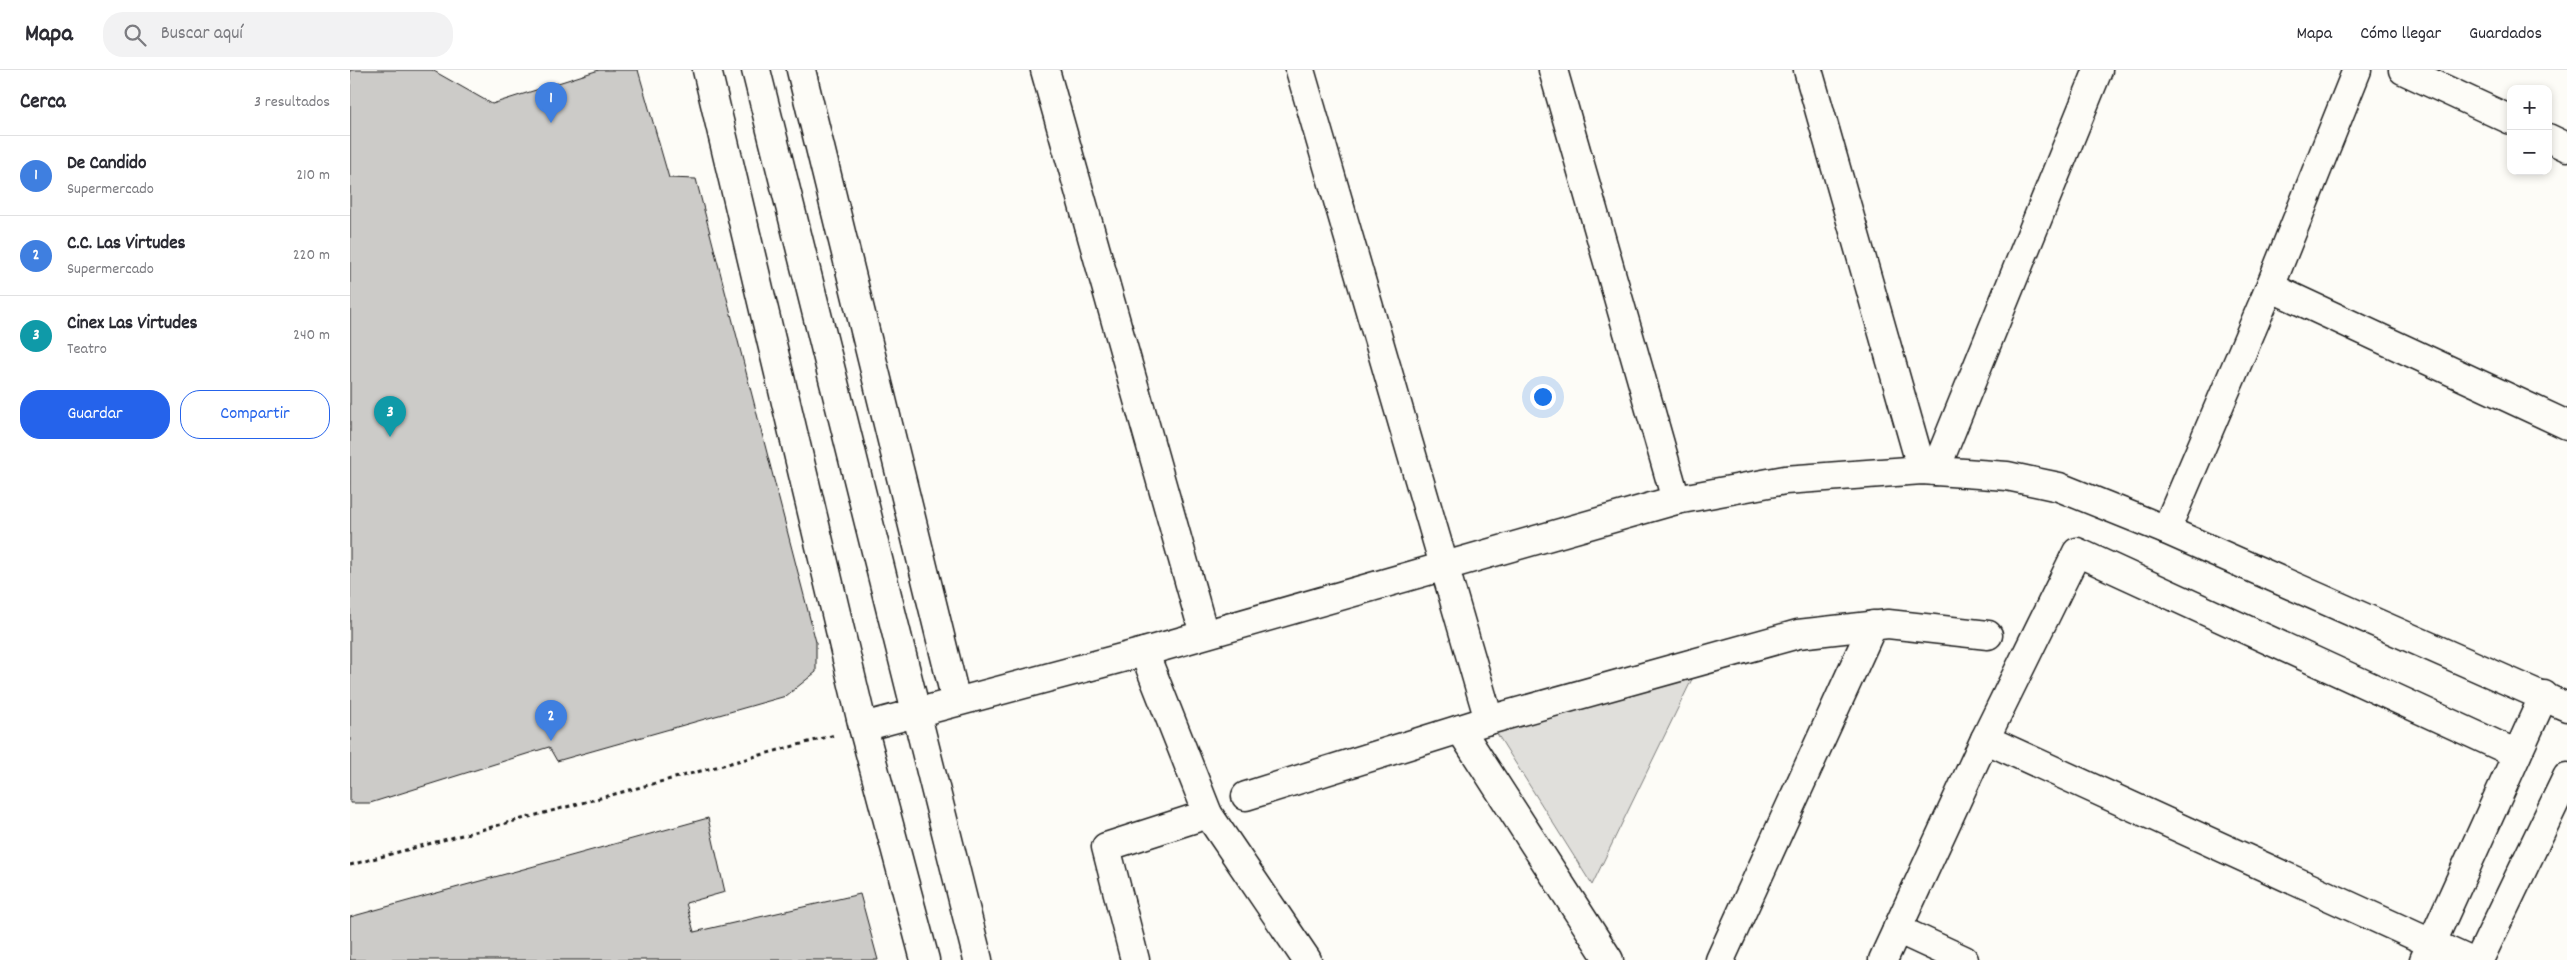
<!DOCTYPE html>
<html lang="es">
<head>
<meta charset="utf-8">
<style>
	:root { --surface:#fff; --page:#f2f2f3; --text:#2b2b33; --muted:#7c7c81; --line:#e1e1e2; --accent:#2563eb }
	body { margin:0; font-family:Dekko,sans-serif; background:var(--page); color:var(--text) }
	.controls { position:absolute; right:15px; top:15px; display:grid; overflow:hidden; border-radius:10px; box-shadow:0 2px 8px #0003 }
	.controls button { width:45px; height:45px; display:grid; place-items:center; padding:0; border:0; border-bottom:1px solid var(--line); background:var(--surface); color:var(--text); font:25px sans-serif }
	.you { position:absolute; left:1192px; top:326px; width:18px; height:18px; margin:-12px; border:4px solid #fff; border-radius:50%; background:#1a73e8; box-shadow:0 0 0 8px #1a73e833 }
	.badge { display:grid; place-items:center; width:32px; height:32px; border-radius:50%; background:var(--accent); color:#fff; font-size:16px; font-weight:700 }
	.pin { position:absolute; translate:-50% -41px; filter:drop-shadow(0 1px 2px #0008) }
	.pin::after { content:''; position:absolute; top:26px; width:18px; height:15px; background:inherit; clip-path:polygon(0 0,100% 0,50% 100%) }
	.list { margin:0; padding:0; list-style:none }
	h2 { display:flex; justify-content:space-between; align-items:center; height:65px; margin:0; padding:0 20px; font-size:21px }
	h2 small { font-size:16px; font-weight:400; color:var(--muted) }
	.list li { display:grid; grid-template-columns:32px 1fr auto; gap:15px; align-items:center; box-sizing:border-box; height:80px; padding:0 20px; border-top:1px solid var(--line) }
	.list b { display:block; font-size:19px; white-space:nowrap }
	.list p { margin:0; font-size:16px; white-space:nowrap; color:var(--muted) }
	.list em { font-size:16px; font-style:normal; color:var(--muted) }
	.actions { display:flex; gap:10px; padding:15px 20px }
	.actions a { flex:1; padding:11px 0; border:1px solid var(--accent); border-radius:20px; text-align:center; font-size:18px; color:var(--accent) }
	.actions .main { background:var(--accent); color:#fff }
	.icon { flex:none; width:28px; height:28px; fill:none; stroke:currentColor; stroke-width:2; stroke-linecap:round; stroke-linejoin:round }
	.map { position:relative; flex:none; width:2217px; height:890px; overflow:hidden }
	header { display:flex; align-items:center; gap:30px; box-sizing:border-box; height:70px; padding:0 25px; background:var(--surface); border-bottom:1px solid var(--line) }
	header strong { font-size:24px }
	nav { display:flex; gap:28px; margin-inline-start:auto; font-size:18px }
	.search { width:350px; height:45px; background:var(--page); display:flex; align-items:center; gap:12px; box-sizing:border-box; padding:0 18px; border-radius:20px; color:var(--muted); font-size:19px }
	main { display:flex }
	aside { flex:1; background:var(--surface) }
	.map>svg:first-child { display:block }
	.green { fill:#e0dfdb; stroke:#7e7e7c }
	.building { fill:#cccbc8; stroke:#1c1c1c }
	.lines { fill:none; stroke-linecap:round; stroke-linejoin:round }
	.minor-casing { stroke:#1c1c1c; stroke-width:31 }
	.path { stroke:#1c1c1c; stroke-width:3; stroke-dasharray:4 4; stroke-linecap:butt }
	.minor { stroke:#fdfcf7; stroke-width:28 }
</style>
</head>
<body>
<header>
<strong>Mapa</strong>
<div class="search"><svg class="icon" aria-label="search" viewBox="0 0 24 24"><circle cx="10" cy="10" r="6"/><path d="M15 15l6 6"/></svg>Buscar aquí</div>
<nav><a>Mapa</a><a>Cómo llegar</a><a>Guardados</a></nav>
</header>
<main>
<aside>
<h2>Cerca<small>3 resultados</small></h2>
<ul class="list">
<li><span class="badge" style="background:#3f7fe0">1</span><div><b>De Candido</b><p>Supermercado</p></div><em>210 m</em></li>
<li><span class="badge" style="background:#3f7fe0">2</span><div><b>C.C. Las Virtudes</b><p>Supermercado</p></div><em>220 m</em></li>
<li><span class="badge" style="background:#0f9aa8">3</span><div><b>Cinex Las Virtudes</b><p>Teatro</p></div><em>240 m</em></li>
</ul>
<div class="actions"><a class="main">Guardar</a><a>Compartir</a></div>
</aside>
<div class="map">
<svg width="2217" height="890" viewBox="0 0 2217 890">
	<rect width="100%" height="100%" fill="#fdfcf7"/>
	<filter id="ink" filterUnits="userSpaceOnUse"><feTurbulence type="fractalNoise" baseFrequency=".02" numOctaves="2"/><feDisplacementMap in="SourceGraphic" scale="10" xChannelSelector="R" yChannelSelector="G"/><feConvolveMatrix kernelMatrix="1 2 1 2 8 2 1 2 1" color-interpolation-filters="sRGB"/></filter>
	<g filter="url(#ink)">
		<path class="green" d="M1344,605L1242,815L1146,662Z"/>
		<g class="building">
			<path d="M0,0H82L142,34L249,0H288L319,108L346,109L466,572V602L436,626L207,691L199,677L20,733H0Z"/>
			<path d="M358,748L375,822L336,833L344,862L510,824L528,890H0V847Z"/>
		</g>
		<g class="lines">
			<defs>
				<g id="minor">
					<path d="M357,0L513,657L575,890"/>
					<path d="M406,0L628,890"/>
					<path d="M451,0L606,631"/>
					<path d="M695,0L854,564"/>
					<path d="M950,0L1139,650"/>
					<path d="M1203,0L1326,430"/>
					<path d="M1458,0L1572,400"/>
					<path d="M2053,0L2161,50"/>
					<path d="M2198,68L2217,77"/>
					<path d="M1920,217L2217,355"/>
					<path d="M1585,401L1748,0"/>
					<path d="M1816,460L1920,217L2007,0"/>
					<path d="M794,582L858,744L957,890"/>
					<path d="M513,657L794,582L1326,430L1435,410L1572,400L1657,406L1709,417L1816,460L2217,637"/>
					<path d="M1110,659L1259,890"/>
					<path d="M1635,669L2118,890"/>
					<path d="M896,726L1139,650L1448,564L1538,554L1638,565"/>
					<path d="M1547,859L1614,890"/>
					<path d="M785,890L756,777L858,744"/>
					<path d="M1370,890L1523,555"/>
					<path d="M1533,890L1635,669L1727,482L2167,684"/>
					<path d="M2074,890L2194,625"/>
					<path d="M2129,890L2217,707"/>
				</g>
			</defs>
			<use href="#minor" class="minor-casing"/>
			<path class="path" d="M0,795L485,665"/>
			<use href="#minor" class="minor"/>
		</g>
	</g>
</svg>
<div class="controls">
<button>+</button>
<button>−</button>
</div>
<div class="you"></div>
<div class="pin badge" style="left:201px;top:53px;background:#3f7fe0">1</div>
<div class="pin badge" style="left:201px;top:671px;background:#3f7fe0">2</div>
<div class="pin badge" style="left:40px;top:367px;background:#0f9aa8">3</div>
</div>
</main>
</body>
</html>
